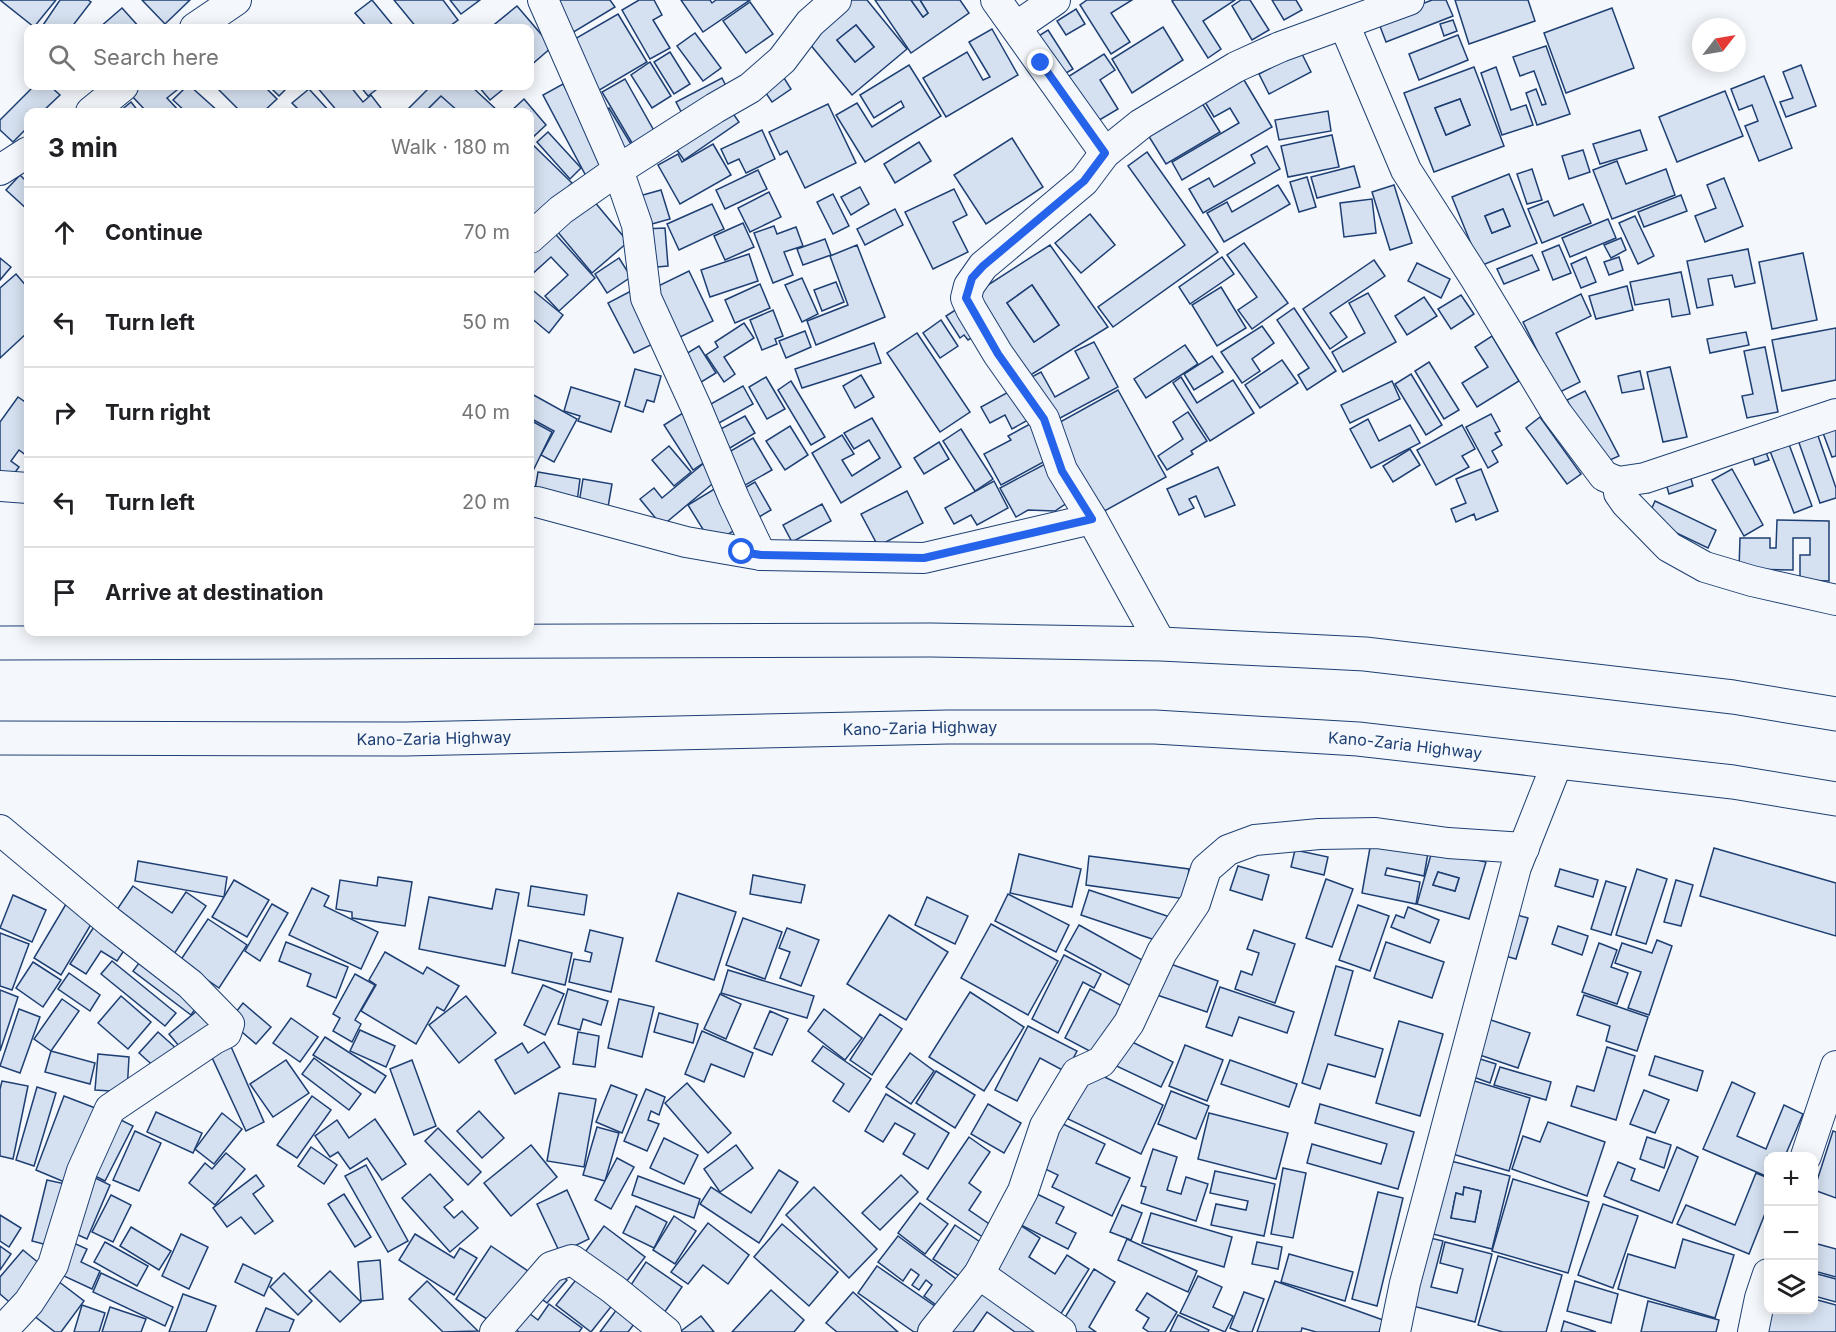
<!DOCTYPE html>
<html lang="en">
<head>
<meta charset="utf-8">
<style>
	:root { --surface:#fff; --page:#f2f2f2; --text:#202124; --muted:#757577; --line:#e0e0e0 }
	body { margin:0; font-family:Inter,sans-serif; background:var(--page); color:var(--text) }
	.controls { position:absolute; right:18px; bottom:18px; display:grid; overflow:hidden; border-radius:12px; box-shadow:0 3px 15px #0003 }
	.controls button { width:54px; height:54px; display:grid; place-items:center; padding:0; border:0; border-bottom:2px solid var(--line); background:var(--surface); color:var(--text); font:30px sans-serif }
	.compass { position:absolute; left:1692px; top:18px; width:54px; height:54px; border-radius:50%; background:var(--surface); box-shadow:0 3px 15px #0003; rotate:59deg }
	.stop { position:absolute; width:18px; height:18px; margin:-14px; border:4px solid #2563eb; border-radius:50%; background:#fff }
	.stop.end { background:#2563eb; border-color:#fff; box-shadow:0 2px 6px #0008 }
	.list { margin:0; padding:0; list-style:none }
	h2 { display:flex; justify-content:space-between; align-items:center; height:78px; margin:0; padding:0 24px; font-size:26px }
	h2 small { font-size:20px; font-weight:400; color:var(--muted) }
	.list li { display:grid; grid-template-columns:39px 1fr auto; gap:18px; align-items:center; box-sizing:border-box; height:90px; padding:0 24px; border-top:2px solid var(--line) }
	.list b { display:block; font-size:22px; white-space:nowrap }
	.list em { font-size:20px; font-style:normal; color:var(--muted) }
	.icon { flex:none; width:33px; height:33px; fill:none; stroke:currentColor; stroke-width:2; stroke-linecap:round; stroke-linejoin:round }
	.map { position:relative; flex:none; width:1836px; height:1332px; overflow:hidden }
	.search { position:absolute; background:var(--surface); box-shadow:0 3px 15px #0003; left:24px; top:24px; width:510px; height:66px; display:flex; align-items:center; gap:15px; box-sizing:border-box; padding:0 21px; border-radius:12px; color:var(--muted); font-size:22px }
	.panel { position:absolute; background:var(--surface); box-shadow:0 3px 15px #0003; left:24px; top:108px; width:510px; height:528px; border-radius:12px }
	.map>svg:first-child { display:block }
	.building { fill:#d5e0f0; stroke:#1d3f73; stroke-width:1.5; fill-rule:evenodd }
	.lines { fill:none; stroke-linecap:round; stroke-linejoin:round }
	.minor-casing { stroke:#1d3f73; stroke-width:32 }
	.trunk-casing { stroke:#1d3f73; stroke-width:35 }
	.minor { stroke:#f4f7fb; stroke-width:30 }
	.trunk { stroke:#f4f7fb; stroke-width:33 }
	.route { stroke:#2563eb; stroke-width:8 }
	.labels { text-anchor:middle; stroke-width:4.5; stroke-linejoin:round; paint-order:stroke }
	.street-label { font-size:16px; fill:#1d3f73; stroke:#f4f7fb }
</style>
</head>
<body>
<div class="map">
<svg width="1836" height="1332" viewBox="0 0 1836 1332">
	<rect width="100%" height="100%" fill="#f4f7fb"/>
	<g class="building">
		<path d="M0,0H56L34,27Z"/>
		<path d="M60,0H88L91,2L71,28H41Z"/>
		<path d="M142,0H190L165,24Z"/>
		<path d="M372,0L395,28H368L355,13Z"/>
		<path d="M394,0H443L458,20L447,28H417Z"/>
		<path d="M450,0H480L461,14Z"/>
		<path d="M551,0H610L615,7L572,33Z"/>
		<path d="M639,0H654L662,15L653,20L670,48L650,59L622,10Z"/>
		<path d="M681,0H710L712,3L716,0H750L703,32Z"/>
		<path d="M849,0H867L907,49L852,95L804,37ZM856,25L874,47L855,62L837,40Z"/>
		<path d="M875,0H911L923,17L928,13L920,0H960L969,13L911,53Z"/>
		<path d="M911,0H920L928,13L923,17Z"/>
		<path d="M1087,0H1132L1111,13L1130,42L1111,54L1080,5Z"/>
		<path d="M1174,0H1235L1203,21L1221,49L1208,58L1172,1Z"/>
		<path d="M1241,0H1250L1269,30L1252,40L1232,6Z"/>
		<path d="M1272,0H1296L1302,10L1284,20Z"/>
		<path d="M1432,0H1446L1453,16L1386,42L1378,21Z"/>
		<path d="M1455,0H1528L1535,21L1469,44Z"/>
		<path d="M750,2L773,34L746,53L723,21Z"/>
		<path d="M517,6L552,47L530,66V28H490Z"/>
		<path d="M122,8L140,28H99Z"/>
		<path d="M1612,8L1634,68L1566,93L1544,33Z"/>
		<path d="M1076,9L1085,24L1066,35L1057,21Z"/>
		<path d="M618,14L647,62L591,95L573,40Z"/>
		<path d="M1453,20L1457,31L1444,36L1440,24Z"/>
		<path d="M856,25L874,47L855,62L837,40Z"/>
		<path d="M1163,27L1183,60L1132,93L1112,59Z"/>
		<path d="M992,29L1018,75L946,117L923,78L967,52L983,80L990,77L969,42Z"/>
		<path d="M1048,30L1073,69L1059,77L1034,39Z"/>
		<path d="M695,33L721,68L703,81L677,46Z"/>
		<path d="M1458,35L1468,60L1419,80L1409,54Z"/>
		<path d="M1546,46L1570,114L1537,125L1526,93L1536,89L1542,105L1546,104L1534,71L1520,76L1513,57Z"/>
		<path d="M670,52L690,84L674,94L654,62Z"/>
		<path d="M1301,52L1311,72L1269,94L1259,74Z"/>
		<path d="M1104,54L1115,70L1100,80L1118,109L1091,125L1063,80Z"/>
		<path d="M650,62L671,96L652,108L631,75Z"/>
		<path d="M909,65L941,116L865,162L836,115L857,103L872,127L904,107L901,101L874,118L860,95Z"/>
		<path d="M1801,65L1816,106L1786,117L1780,102L1793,98L1783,72Z"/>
		<path d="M1474,67L1504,146L1434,172L1404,93ZM1460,99L1470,125L1446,135L1435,108Z"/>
		<path d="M1496,67L1511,110L1526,105L1533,125L1502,135L1481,73Z"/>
		<path d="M779,70L791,89L772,102L759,83Z"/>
		<path d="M1241,75L1272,127L1182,180L1172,162L1239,123L1230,108L1214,117L1202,97Z"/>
		<path d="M1764,76L1792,148L1759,161L1745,126L1758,121L1752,105L1739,110L1731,89Z"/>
		<path d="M722,78L730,94L685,119L676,102Z"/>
		<path d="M625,79L657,136L635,148L602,92Z"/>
		<path d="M563,84L607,165L586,176L543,95Z"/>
		<path d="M34,86H50L60,95L42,112H28V127L13,142L0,130V120Z"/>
		<path d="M142,86H182L167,98L180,112H147L131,95Z"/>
		<path d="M187,86H190L219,112H186L173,100Z"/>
		<path d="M215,86H264L277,99L263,112H241Z"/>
		<path d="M269,86H289L279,96Z"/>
		<path d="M316,86H350L363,102L371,95L384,112H338Z"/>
		<path d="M360,86H381L368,96Z"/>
		<path d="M431,86H471L499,112H405Z"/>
		<path d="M478,86H507L490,100Z"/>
		<path d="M309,89L330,112H301L292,103Z"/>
		<path d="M1725,91L1743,136L1677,162L1659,117Z"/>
		<path d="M441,96L459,112H432L428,109Z"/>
		<path d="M524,99L546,125L532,138L530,135V112H510Z"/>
		<path d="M1460,99L1470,125L1446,135L1435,108Z"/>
		<path d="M131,102L139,112H119Z"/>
		<path d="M1202,103L1220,132L1166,164L1148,135Z"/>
		<path d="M828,104L856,163L805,188L787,151L780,155L769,132Z"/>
		<path d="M727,105L739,122L684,160L672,143Z"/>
		<path d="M609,108L637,154L624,162L595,116Z"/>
		<path d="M1328,111L1331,131L1279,140L1275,120Z"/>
		<path d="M762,130L775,159L746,173L739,159L728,164L721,149Z"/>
		<path d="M1640,130L1647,150L1600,164L1593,144Z"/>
		<path d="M548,132L581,168L570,179L537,142Z"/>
		<path d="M1332,135L1339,167L1288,177L1281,146Z"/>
		<path d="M1012,138L1043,187L986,224L954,175Z"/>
		<path d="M530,142L572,183L530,227Z"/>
		<path d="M919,142L931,161L895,183L884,164Z"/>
		<path d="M713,144L731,175L680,204L658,165L678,154L682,162Z"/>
		<path d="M1267,146L1280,169L1203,213L1189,189L1209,178L1214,187L1255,163L1251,155Z"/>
		<path d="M1583,150L1590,172L1569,179L1562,156Z"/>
		<path d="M1147,152L1218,252L1113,327L1098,307L1185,245L1128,166Z"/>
		<path d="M1617,161L1626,184L1666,169L1675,195L1612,219L1593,170Z"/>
		<path d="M1354,166L1360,187L1317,198L1311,177Z"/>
		<path d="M1532,169L1542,200L1527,204L1517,174Z"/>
		<path d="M758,170L767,189L725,209L716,190Z"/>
		<path d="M1509,174L1537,243L1480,266L1452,197ZM1503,209L1510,226L1492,233L1485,216Z"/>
		<path d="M20,175L28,183V210L6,190Z"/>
		<path d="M1307,177L1316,207L1299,212L1290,182Z"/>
		<path d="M1724,178L1743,226L1705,242L1695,216L1716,208L1707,185Z"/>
		<path d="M1278,185L1290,204L1224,242L1207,213L1227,202L1232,212Z"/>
		<path d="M1394,185L1412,243L1390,250L1372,192Z"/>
		<path d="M860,187L869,204L851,215L841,197Z"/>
		<path d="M954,189L967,215L953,222L968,252L933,269L905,212Z"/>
		<path d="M661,190L670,219L641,227L632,198Z"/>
		<path d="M769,192L781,217L750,232L738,208Z"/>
		<path d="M833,194L849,226L833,234L817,202Z"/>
		<path d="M1681,195L1687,211L1644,227L1638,212Z"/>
		<path d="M1372,199L1376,233L1344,237L1340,203Z"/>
		<path d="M593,200L628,242L592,273L557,231Z"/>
		<path d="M1548,201L1554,216L1583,204L1591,223L1542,243L1528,209Z"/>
		<path d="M712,204L724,229L679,250L667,224Z"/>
		<path d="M895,209L903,225L865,245L857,229Z"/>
		<path d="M1503,209L1510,226L1492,233L1485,216Z"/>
		<path d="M1090,214L1115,245L1081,273L1055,243Z"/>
		<path d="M1635,216L1654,256L1638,264L1619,223Z"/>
		<path d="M1608,219L1616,238L1570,257L1562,238Z"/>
		<path d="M743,223L754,247L725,260L714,236Z"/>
		<path d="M774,226L777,234L796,227L803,246L784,252L793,275L773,283L754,233Z"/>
		<path d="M549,227L595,278L559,311L545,296L568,275L551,257L530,276V244Z"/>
		<path d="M665,228L668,266L645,268L643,229Z"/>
		<path d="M1621,238L1626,250L1611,258L1604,245Z"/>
		<path d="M825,239L831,255L803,265L797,249Z"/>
		<path d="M1244,243L1288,303L1252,329L1238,310L1257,297L1227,255Z"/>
		<path d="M857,245L885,317L816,345L807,321L848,305L830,256Z"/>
		<path d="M1050,245L1108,327L1029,376L974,294ZM1032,285L1059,325L1034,342L1007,303Z"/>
		<path d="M1559,245L1571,273L1553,280L1542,252Z"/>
		<path d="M1748,249L1755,283L1735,287L1732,275L1708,279L1713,305L1697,308L1687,261Z"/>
		<path d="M1803,253L1817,320L1772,329L1759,262Z"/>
		<path d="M749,254L758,281L710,297L701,270Z"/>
		<path d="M1532,255L1539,270L1504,284L1497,269Z"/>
		<path d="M1222,257L1234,274L1190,304L1179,287Z"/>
		<path d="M1586,257L1596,282L1581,288L1571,264Z"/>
		<path d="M1619,257L1623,270L1609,275L1604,262Z"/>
		<path d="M0,258L11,267L0,280Z"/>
		<path d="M619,258L631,277L607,293L595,274Z"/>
		<path d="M1374,260L1385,276L1330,313L1347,337L1330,349L1303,309Z"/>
		<path d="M1417,263L1450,279L1441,298L1408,281Z"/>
		<path d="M689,271L713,321L674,340L650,290Z"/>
		<path d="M1681,272L1690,314L1672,317L1669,299L1635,305L1630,282Z"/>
		<path d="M16,274L28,288V332L0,358V288Z"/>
		<path d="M802,278L818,314L802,322L785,285Z"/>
		<path d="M836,282L844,302L822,311L814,290Z"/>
		<path d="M760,284L770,308L735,323L725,300Z"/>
		<path d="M1032,285L1059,325L1034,342L1007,303Z"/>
		<path d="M1627,286L1633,310L1596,319L1589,296Z"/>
		<path d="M1221,287L1246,328L1217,346L1192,305Z"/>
		<path d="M530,288L563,315L549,333L530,317Z"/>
		<path d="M631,291L657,342L634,353L608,303Z"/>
		<path d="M1368,293L1396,342L1343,372L1332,352L1365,333L1349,303Z"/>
		<path d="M1581,294L1591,316L1556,333L1580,382L1558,393L1523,322Z"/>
		<path d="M1461,295L1474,314L1451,329L1438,309Z"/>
		<path d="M1424,297L1437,316L1407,335L1395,316Z"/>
		<path d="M960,307L978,334L968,340L964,335L960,338L946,316Z"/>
		<path d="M1294,308L1336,371L1307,390L1298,375L1309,368L1277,320Z"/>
		<path d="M773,310L783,336L775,339L777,344L762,350L750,320Z"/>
		<path d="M941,320L958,346L940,358L923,333Z"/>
		<path d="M744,323L754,338L724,357L735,374L724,382L706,355L718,347L715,342Z"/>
		<path d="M1262,326L1274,343L1252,359L1260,371L1242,383L1221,352Z"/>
		<path d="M1836,328V380L1782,391L1772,340Z"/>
		<path d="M805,331L811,347L786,358L779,341Z"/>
		<path d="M1746,332L1749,345L1710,353L1707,339Z"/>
		<path d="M917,333L970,412L940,432L887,353Z"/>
		<path d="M1492,336L1519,381L1477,407L1462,383L1488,367L1475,347Z"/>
		<path d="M1094,342L1118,387L1049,424L1026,380L1041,372L1055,397L1089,378L1075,351Z"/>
		<path d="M874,343L881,363L802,388L795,369Z"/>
		<path d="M1185,345L1198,364L1146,398L1134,379Z"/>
		<path d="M699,346L716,373L693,387L676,360Z"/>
		<path d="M1765,347L1778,412L1747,418L1742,396L1753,394L1744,351Z"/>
		<path d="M1212,356L1223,372L1194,390L1184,374Z"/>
		<path d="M1282,360L1298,383L1260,408L1245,385Z"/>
		<path d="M1429,362L1459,410L1444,419L1415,371Z"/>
		<path d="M1670,367L1687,437L1663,442L1647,372Z"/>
		<path d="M635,369L661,376L654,402L647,400L643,412L625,406Z"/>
		<path d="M1640,371L1644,389L1622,393L1618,376Z"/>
		<path d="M1411,374L1442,425L1426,435L1395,384Z"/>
		<path d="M861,375L874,397L855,408L843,386Z"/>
		<path d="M766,377L785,409L767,419L749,387Z"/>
		<path d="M1181,377L1197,403L1233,380L1254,413L1210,441L1173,383Z"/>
		<path d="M791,381L825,437L811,445L778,390Z"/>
		<path d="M1392,381L1400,399L1350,423L1341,405Z"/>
		<path d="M743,386L753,404L710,428L700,410Z"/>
		<path d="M571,387L620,402L611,432L578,421L580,416L564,411Z"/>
		<path d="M1012,390L1028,420L1012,429L1005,415L990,423L981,407Z"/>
		<path d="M1118,390L1166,477L1099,514L1051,427Z"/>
		<path d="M1585,391L1619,456L1601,464L1567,400Z"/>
		<path d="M530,393L577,419L554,462L541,455L554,431L530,418Z"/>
		<path d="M18,397L28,404V453L27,456L19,450L11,461L19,467L11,478L0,471V422Z"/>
		<path d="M686,411L715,455L693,470L664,425Z"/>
		<path d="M1188,412L1207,441L1191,451L1193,454L1167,470L1158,456L1183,439L1173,422Z"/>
		<path d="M1491,414L1500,431L1495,433L1502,445L1492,451L1498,462L1488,468L1466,427Z"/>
		<path d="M745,416L755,433L725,451L715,432Z"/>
		<path d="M1540,417L1581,474L1567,484L1526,428Z"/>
		<path d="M872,418L901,467L841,503L812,453L842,435L854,454L842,460L852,476L880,458L869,440L854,449L844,433Z"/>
		<path d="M1368,419L1379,441L1410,425L1420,443L1371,468L1350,429Z"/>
		<path d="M1836,419V456L1832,457L1820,425Z"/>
		<path d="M530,420L552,432L530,477Z"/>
		<path d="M1030,424L1049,459L1001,485L984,454L1011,440L1008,436Z"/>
		<path d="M1462,425L1475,449L1462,456L1469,467L1436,485L1417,450Z"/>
		<path d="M790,426L808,455L785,470L766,441Z"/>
		<path d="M961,429L993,479L975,491L943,441Z"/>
		<path d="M1816,430L1836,488V498L1820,503L1797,437Z"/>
		<path d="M753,438L772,470L740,488L722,456Z"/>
		<path d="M1787,439L1812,506L1794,513L1768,446Z"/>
		<path d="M939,442L949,459L924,474L914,458Z"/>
		<path d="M1763,445L1769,460L1755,465L1750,449Z"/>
		<path d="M669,446L691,472L674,486L652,460Z"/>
		<path d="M1410,449L1420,465L1393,482L1383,466Z"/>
		<path d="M710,458L723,475L662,526L640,499L654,488L662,498Z"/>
		<path d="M1047,463L1070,501L1055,511L1028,510L1016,517L1000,488Z"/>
		<path d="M1218,467L1235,505L1205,517L1196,496L1189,499L1194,508L1179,515L1167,489Z"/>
		<path d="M1481,469L1498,511L1476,520L1474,514L1456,522L1451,509L1466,503L1456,479Z"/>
		<path d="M1732,469L1763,525L1744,536L1712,480Z"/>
		<path d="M1689,471L1693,486L1669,494L1664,477Z"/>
		<path d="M538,472L580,479L577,502L534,495Z"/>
		<path d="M583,479L612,484L608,507L579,503Z"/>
		<path d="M994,481L1008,508L977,525L971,515L954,524L945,508Z"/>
		<path d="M755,482L771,510L752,521L736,493Z"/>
		<path d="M721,485L745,524L712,544L688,505Z"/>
		<path d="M907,491L923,523L878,546L861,514Z"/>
		<path d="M1655,501L1716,530L1708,548L1647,519Z"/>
		<path d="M822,504L831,521L792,542L783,525Z"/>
		<path d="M1777,520L1829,521V581L1800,580V555H1810V538H1793V570L1739,569L1740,538H1770V548H1776Z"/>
		<path d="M1371,842L1428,853L1424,876L1387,868L1385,875L1420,882L1416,904L1362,893Z"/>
		<path d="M1714,848L1836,883V936L1700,896Z"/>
		<path d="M1295,850L1328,857L1324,875L1291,867Z"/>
		<path d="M1432,851L1486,862L1469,919L1417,904ZM1438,872L1459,878L1455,891L1433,885Z"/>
		<path d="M1019,854L1081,869L1072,907L1010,893Z"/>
		<path d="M1089,856L1189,869L1185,899L1086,885Z"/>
		<path d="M138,861L227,877L224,897L135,881Z"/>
		<path d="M1238,866L1269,875L1262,900L1230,890Z"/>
		<path d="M1560,869L1598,880L1593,897L1555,886Z"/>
		<path d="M1637,869L1667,879L1646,944L1616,935Z"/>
		<path d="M1438,872L1459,878L1455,891L1433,885Z"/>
		<path d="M753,875L805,885L801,903L750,894Z"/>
		<path d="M378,877L412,882L405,926L352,918V912L336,909L340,880L377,886Z"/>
		<path d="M1326,879L1353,889L1332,947L1306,938Z"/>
		<path d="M234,880L269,900L247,937L212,917Z"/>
		<path d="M1676,880L1693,885L1681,926L1664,922Z"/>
		<path d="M1606,881L1626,887L1611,935L1591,929Z"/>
		<path d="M133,886L172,913L186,892L206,906L174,954L114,914Z"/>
		<path d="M531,886L587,895L584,915L528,906Z"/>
		<path d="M312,888L329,896L324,906L378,932L361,969L289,935Z"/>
		<path d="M496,889L519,893L505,966L419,949L429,897L492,909Z"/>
		<path d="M1089,890L1170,917L1161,942L1081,915Z"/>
		<path d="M678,893L736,912L714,980L656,961Z"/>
		<path d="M1008,894L1069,925L1056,952L995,921Z"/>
		<path d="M13,895L46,910L32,942L0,928Z"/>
		<path d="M927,897L968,916L955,944L915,925Z"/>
		<path d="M69,899L96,916L61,975L34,958Z"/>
		<path d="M272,904L288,913L260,961L245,951Z"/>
		<path d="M1358,905L1389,916L1370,971L1339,960Z"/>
		<path d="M1408,907L1439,920L1430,943L1391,927L1396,915L1404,918Z"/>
		<path d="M1510,913L1528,918L1516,959L1498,954Z"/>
		<path d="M889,915L948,952L906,1020L847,984Z"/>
		<path d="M743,918L782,932L765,979L726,965Z"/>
		<path d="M208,919L247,945L219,988L180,961Z"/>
		<path d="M97,922L129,943L117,961L101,951L86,974L70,964Z"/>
		<path d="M991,924L1058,961L1028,1015L961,978Z"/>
		<path d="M1079,925L1144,961L1131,986L1065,950Z"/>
		<path d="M1558,926L1588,936L1582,955L1552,944Z"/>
		<path d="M787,928L819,940L801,986L780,978L790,952L779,948Z"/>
		<path d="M590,930L623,938L611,992L569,982L574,959L590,962L592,953L585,951Z"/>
		<path d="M1254,930L1295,944L1275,1003L1235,989L1241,971L1252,975L1259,953L1247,949Z"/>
		<path d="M0,933L29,944L12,990L0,986Z"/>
		<path d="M519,940L572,953L565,985L512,973Z"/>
		<path d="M1657,940L1672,946L1649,1015L1628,1008L1641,972L1615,963L1622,943L1652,953Z"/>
		<path d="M286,942L348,967L336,998L307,986L311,974L279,961Z"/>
		<path d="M1386,942L1444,962L1432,998L1374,978Z"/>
		<path d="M1599,943L1617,950L1611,967L1628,973L1617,1004L1582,992Z"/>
		<path d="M385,952L423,974L427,967L459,986L444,1011L437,1007L416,1044L361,1011L376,985L369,980Z"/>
		<path d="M145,955L202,999L191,1015L133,971Z"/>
		<path d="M1064,955L1101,974L1094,988L1083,982L1058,1033L1032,1019Z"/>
		<path d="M112,961L176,1013L165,1026L101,974Z"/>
		<path d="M33,962L61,980L43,1007L16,988Z"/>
		<path d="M1165,962L1218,981L1207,1012L1154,994Z"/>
		<path d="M1336,966L1353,971L1335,1035L1383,1049L1375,1077L1328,1064L1320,1089L1302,1083Z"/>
		<path d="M728,970L814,996L807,1018L721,993Z"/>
		<path d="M69,973L100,995L90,1011L58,989Z"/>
		<path d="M355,974L375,985L355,1020L361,1024L352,1042L333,1031L340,1018L333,1014Z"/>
		<path d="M543,985L564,994L545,1035L524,1025Z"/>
		<path d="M1220,987L1294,1012L1287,1033L1239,1017L1232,1036L1206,1027Z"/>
		<path d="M568,989L608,1001L601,1025L583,1019L580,1030L558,1024Z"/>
		<path d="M1090,989L1124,1007L1099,1056L1065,1038Z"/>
		<path d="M0,990L18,997L0,1051Z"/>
		<path d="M970,992L1024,1027L984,1091L929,1057Z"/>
		<path d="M720,994L741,1004L726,1039L704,1029Z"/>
		<path d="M1584,995L1648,1017L1637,1051L1606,1041L1610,1026L1577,1015Z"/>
		<path d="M121,996L151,1022L128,1049L98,1023Z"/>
		<path d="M466,996L496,1033L459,1063L429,1025Z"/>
		<path d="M62,999L79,1011L51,1051L34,1039Z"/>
		<path d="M619,999L654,1007L642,1057L608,1048Z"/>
		<path d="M243,1003L271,1027L256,1044L229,1021Z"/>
		<path d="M204,1005L218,1023L184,1052L169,1034Z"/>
		<path d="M19,1009L40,1017L20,1073L0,1066Z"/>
		<path d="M824,1009L862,1038L845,1060L808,1031Z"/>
		<path d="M770,1011L788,1019L772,1055L754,1048Z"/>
		<path d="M659,1013L698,1024L693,1043L654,1032Z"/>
		<path d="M880,1014L902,1029L872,1075L850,1060Z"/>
		<path d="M1482,1017L1530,1033L1518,1068L1471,1052Z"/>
		<path d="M291,1018L318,1037L300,1062L273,1043Z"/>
		<path d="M1399,1021L1443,1034L1420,1116L1376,1103Z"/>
		<path d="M1028,1026L1077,1051L1066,1072L1040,1058L1017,1101L995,1090Z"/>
		<path d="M360,1030L395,1046L386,1067L350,1051Z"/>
		<path d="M702,1031L753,1053L744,1077L711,1064L704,1082L685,1074Z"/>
		<path d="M158,1032L177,1049L158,1070L139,1053Z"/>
		<path d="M578,1032L599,1036L595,1067L573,1064Z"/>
		<path d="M325,1037L386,1076L375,1093L313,1055Z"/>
		<path d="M1122,1037L1173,1062L1161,1087L1110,1063Z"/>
		<path d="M229,1042L264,1122L246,1131L209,1051Z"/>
		<path d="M544,1042L560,1067L515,1094L495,1060L522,1043L528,1053Z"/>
		<path d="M1185,1045L1223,1060L1207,1101L1169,1086Z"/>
		<path d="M823,1046L871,1079L849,1112L833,1101L844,1084L812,1061Z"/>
		<path d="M1607,1047L1635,1056L1616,1120L1571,1106L1577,1086L1594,1091Z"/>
		<path d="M51,1051L95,1063L90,1084L45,1072Z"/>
		<path d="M910,1053L934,1071L911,1104L886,1087Z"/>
		<path d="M98,1054L129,1057L127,1092L95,1090Z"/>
		<path d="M1655,1056L1703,1071L1697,1091L1649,1075Z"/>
		<path d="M1474,1057L1496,1064L1490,1083L1468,1075Z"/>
		<path d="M314,1058L361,1094L349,1110L302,1074Z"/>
		<path d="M286,1060L309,1093L273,1117L250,1084Z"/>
		<path d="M412,1060L436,1126L414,1135L390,1069Z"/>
		<path d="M1230,1060L1297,1084L1289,1107L1221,1084Z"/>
		<path d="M1500,1067L1551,1082L1546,1100L1494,1085Z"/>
		<path d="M1090,1070L1163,1105L1141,1154L1068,1119Z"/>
		<path d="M936,1071L975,1095L955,1128L916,1103Z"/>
		<path d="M1468,1079L1530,1098L1509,1171L1446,1152Z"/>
		<path d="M2,1081L28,1086L13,1159L0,1156V1089Z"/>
		<path d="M1732,1082L1755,1093L1737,1136L1766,1149L1784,1105L1803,1114L1785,1156H1768V1177L1703,1149Z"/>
		<path d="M687,1083L731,1133L708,1153L665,1103Z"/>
		<path d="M611,1085L637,1095L622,1133L596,1122Z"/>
		<path d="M37,1087L56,1093L34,1166L16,1160Z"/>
		<path d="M646,1089L665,1097L659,1115L651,1111L648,1120L659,1124L647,1151L624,1141Z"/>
		<path d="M1644,1090L1669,1100L1655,1133L1630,1124Z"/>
		<path d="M1171,1091L1209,1106L1196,1139L1158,1124Z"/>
		<path d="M559,1093L596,1099L584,1167L547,1161Z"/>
		<path d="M886,1094L949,1133L928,1169L903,1154L915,1134L895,1123L883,1142L865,1131Z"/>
		<path d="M64,1096L103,1111L74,1186L36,1170Z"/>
		<path d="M312,1096L331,1110L297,1158L277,1145Z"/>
		<path d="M988,1104L1021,1123L1004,1153L971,1134Z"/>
		<path d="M1320,1104L1414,1132L1398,1189L1307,1163L1312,1144L1381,1164L1387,1144L1315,1123Z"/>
		<path d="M479,1111L504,1138L482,1158L457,1131Z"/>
		<path d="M156,1112L202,1133L193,1153L147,1132Z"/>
		<path d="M222,1113L242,1129L214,1164L195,1149Z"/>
		<path d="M1209,1113L1288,1133L1276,1179L1198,1159Z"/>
		<path d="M113,1116L133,1126L105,1181L85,1171Z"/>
		<path d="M375,1119L406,1164L382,1180L367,1158L350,1169L338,1152L330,1157L315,1136L337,1120L349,1138Z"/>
		<path d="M1548,1122L1605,1142L1587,1196L1512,1169L1523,1136L1540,1142Z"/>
		<path d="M1061,1123L1105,1144L1096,1163L1130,1178L1112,1216L1052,1187L1058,1175L1041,1167Z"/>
		<path d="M597,1127L619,1133L605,1181L583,1175Z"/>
		<path d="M438,1128L481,1172L468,1185L425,1141Z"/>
		<path d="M135,1131L161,1143L139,1191L113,1180Z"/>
		<path d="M1833,1131L1836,1132V1198L1814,1190Z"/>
		<path d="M969,1137L990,1152L969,1183L981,1192L969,1210L998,1230L990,1242L927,1199Z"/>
		<path d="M1647,1137L1671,1145L1664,1168L1640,1159Z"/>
		<path d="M664,1138L698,1155L684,1184L650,1168Z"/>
		<path d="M531,1145L557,1177L511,1216L484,1183Z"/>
		<path d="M736,1145L753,1168L720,1192L704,1169Z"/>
		<path d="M311,1147L337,1165L324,1184L298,1166Z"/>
		<path d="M1677,1147L1698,1157L1672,1223L1604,1196L1618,1162L1635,1169L1631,1180L1659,1191Z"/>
		<path d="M1153,1149L1177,1157L1167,1190L1181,1194L1186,1177L1208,1184L1196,1221L1141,1203L1146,1187L1141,1186Z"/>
		<path d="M226,1153L245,1169L215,1205L189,1183L205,1163L212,1169Z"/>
		<path d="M617,1158L634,1167L611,1209L595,1200Z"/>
		<path d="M1443,1159L1510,1176L1492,1249L1425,1232ZM1464,1187L1481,1191L1475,1222L1451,1218L1456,1193L1463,1195Z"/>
		<path d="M366,1165L408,1241L388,1252L345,1176Z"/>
		<path d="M1283,1168L1306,1173L1293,1238L1271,1234Z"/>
		<path d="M779,1170L798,1182L759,1243L700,1204L711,1187L751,1213Z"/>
		<path d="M1215,1171L1275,1184L1264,1236L1211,1225L1216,1204L1246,1210L1248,1201L1210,1193Z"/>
		<path d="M1756,1173L1768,1178V1206L1749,1254L1677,1224L1686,1205L1735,1225Z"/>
		<path d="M430,1174L453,1200L444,1207L454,1218L462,1211L478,1228L450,1252L402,1198Z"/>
		<path d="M89,1175L110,1185L87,1239L65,1229Z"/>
		<path d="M256,1175L264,1186L253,1194L273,1221L255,1234L241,1217L227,1227L213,1208Z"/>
		<path d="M901,1175L918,1192L880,1230L862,1213Z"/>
		<path d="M638,1176L700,1199L694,1218L632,1195Z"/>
		<path d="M1513,1179L1589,1202L1568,1273L1492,1251Z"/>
		<path d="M47,1180L70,1185L55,1247L32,1241Z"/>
		<path d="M814,1187L877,1249L849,1278L786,1215Z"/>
		<path d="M1464,1187L1481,1191L1475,1222L1451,1218L1456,1193L1463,1195Z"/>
		<path d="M567,1190L589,1239L560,1253L537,1204Z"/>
		<path d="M1378,1192L1403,1198L1377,1306L1352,1299Z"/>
		<path d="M1035,1193L1064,1207L1056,1223L1076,1233L1068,1249L1019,1224Z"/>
		<path d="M344,1194L371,1237L355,1247L328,1204Z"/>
		<path d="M111,1195L131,1205L113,1242L92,1232Z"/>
		<path d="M920,1203L948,1224L925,1254L898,1233Z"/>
		<path d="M1603,1204L1638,1216L1613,1288L1578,1275Z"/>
		<path d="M1122,1205L1142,1213L1131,1240L1110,1232Z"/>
		<path d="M636,1206L667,1222L654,1248L623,1233Z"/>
		<path d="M1151,1213L1232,1237L1224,1267L1142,1243Z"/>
		<path d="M0,1215L21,1228L9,1247L0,1241Z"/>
		<path d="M674,1216L696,1231L675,1264L653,1250Z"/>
		<path d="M708,1223L749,1255L728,1284L703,1265L688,1284L671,1272Z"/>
		<path d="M1017,1223L1040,1238L1029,1257L1055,1274L1067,1255L1089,1269L1057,1320L985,1275Z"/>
		<path d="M782,1224L838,1272L809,1306L754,1257Z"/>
		<path d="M955,1225L989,1248L967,1281L933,1259Z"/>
		<path d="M604,1226L645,1257L620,1290L580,1259Z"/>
		<path d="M131,1227L171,1251L159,1270L120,1246Z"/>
		<path d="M181,1234L208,1247L189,1289L162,1276Z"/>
		<path d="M415,1234L454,1258L460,1248L477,1258L454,1295L399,1260Z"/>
		<path d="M898,1236L963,1284L943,1310L924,1296L932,1285L926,1280L919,1290L912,1285L919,1275L911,1269L903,1281L878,1262Z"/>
		<path d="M1422,1236L1443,1241L1431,1287L1457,1293L1463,1269L1440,1263L1445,1242L1492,1254L1475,1322L1405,1304Z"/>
		<path d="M1127,1239L1197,1271L1188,1292L1118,1260Z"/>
		<path d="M1683,1239L1734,1255L1715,1318L1618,1289L1628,1254L1675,1268Z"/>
		<path d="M67,1240L87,1249L81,1262L100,1271L92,1289L53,1271Z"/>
		<path d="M105,1242L148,1266L137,1286L94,1262Z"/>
		<path d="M1257,1242L1282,1247L1278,1269L1252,1264Z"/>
		<path d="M1814,1243L1836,1249V1277L1814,1271Z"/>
		<path d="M0,1246L11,1254L0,1270Z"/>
		<path d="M491,1246L531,1273L496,1325L456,1299Z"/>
		<path d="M23,1250L46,1269L14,1306L0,1294V1277Z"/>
		<path d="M1289,1254L1353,1272L1345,1301L1281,1282Z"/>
		<path d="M1498,1256L1562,1275L1546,1332H1503L1478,1325Z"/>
		<path d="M380,1260L383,1299L361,1301L358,1262Z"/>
		<path d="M646,1262L682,1287L662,1316L627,1291Z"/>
		<path d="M243,1264L272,1278L264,1296L235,1282Z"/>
		<path d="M877,1266L942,1311L928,1332H914L858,1293Z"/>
		<path d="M553,1269L567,1280L547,1303L534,1293Z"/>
		<path d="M1094,1269L1115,1282L1089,1327L1096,1332H1063L1058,1329Z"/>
		<path d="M330,1271L361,1302L340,1322L309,1291Z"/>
		<path d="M101,1273L173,1307L165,1326L93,1292Z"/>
		<path d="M284,1273L312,1301L298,1315L270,1287Z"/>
		<path d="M1814,1273L1836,1279V1302L1814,1296Z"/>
		<path d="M579,1276L614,1303L591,1332L556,1305Z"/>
		<path d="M1198,1276L1222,1287L1213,1307L1233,1316L1225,1332L1180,1313Z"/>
		<path d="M54,1278L84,1301L61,1332H55L29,1312Z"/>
		<path d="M982,1279L1045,1332H1015L987,1312L973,1332H944Z"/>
		<path d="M427,1281L478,1331L443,1332L409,1299Z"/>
		<path d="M1275,1281L1383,1320L1379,1332H1316L1302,1328L1301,1332H1257Z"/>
		<path d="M1575,1281L1618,1294L1611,1323L1567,1311Z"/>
		<path d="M771,1290L804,1320L794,1332H732Z"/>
		<path d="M853,1292L898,1332H837L826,1323Z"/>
		<path d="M1244,1292L1264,1299L1252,1332H1240L1230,1328Z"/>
		<path d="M1147,1293L1177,1312L1165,1332H1149L1143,1328L1149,1318L1136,1310Z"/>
		<path d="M183,1294L216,1306L206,1332H169Z"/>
		<path d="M1814,1299L1836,1305V1332H1762L1768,1310H1814Z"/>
		<path d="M623,1301L641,1315L628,1332H600Z"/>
		<path d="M1648,1301L1719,1320L1716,1332H1641Z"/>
		<path d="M549,1304L582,1328L579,1332H519L508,1324L521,1307L538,1320Z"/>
		<path d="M82,1305L105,1313L99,1332H74Z"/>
		<path d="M110,1307L146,1319L141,1332H102Z"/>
		<path d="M266,1308L294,1320L289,1332H256Z"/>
		<path d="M1178,1315L1209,1330L1208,1332H1170Z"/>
		<path d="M701,1316L714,1332H682L681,1331Z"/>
		<path d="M1564,1321L1596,1332H1561Z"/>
	</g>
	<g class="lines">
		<defs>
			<g id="minor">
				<path d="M543,0L618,170L637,225L646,298L696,407L734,498L761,555"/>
				<path d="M996,0L1105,153"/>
				<path d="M1344,24L1406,170L1477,281L1556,412L1604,476L1618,482L1645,478L1836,414"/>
				<path d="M1016,27L1055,0"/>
				<path d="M195,28L236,0"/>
				<path d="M91,112L123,86"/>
				<path d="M0,170L28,152"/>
				<path d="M530,238L561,210L618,170L715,108L750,88L782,60L810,23L836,0"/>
				<path d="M1618,482L1619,493L1626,503L1669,547L1705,567L1752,581L1836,600"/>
				<path d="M0,486L28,488"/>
				<path d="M530,502H537L686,542L761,555L924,558L1092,519"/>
				<path d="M1161,644L1092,519L1062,470L1044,419L998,354L971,309L966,298L969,286L983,266L1084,181L1105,153L1141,124L1236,67L1280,47L1409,0"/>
				<path d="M0,830L110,922L190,984L229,1024L226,1033L214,1039L110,1109L82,1171L53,1265L29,1302L1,1332"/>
				<path d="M1806,1156L1836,1066"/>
				<path d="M979,1274L1061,1332"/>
				<path d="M495,1332L551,1267L572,1260L613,1289L666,1332"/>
				<path d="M933,1332L979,1274L1023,1191L1045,1126L1077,1073L1101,1062L1129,1023L1162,952L1195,903L1206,869L1228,850L1255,840L1319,834L1376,833L1448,843L1524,848"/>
				<path d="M1395,1332L1405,1283L1516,867L1558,761"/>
				<path d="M1753,1332L1760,1298L1768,1274"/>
			</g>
			<g id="trunk">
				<path d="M0,643L931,640L1161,644L1365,654L1733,697L1836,714"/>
				<path id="s1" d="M0,738L405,739L948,727H1155L1358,739L1733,782L1836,799"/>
			</g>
		</defs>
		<use href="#minor" class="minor-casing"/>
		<use href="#trunk" class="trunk-casing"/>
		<use href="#minor" class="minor"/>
		<use href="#trunk" class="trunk"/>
	</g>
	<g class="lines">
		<path class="route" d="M742,552L761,555L924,558L1092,519L1062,471L1044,419L998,354L966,298L972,278L983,266L1084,181L1105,153L1041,63"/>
	</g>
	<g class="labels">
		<g class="street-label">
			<text dy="6" stroke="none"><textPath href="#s1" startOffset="920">Kano-Zaria Highway</textPath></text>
			<text dy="6" stroke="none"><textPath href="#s1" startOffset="434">Kano-Zaria Highway</textPath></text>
			<text dy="6" stroke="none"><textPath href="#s1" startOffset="1406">Kano-Zaria Highway</textPath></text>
		</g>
	</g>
</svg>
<div class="controls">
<button>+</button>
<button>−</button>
<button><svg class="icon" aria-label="layers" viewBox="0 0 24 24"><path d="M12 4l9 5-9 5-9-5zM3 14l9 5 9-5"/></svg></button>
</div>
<svg class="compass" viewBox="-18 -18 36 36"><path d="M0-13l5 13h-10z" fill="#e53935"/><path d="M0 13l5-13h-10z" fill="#757577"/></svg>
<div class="stop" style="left:742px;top:552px"></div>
<div class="stop end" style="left:1041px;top:63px"></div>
<div class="search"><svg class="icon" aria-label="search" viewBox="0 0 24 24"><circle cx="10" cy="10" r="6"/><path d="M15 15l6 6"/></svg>Search here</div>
<section class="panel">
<h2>3 min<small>Walk · 180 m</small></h2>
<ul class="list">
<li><svg class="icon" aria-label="ahead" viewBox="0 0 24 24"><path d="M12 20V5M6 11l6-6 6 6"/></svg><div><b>Continue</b></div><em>70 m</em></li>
<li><svg class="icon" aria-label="left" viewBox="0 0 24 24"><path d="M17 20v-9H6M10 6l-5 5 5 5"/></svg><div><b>Turn left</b></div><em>50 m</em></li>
<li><svg class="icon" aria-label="right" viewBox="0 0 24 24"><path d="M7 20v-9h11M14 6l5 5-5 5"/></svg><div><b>Turn right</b></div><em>40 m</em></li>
<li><svg class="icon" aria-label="left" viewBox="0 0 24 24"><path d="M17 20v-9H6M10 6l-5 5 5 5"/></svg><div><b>Turn left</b></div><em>20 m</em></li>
<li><svg class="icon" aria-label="arrive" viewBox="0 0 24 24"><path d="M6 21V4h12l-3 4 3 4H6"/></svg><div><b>Arrive at destination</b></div></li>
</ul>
</section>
</div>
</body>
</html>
